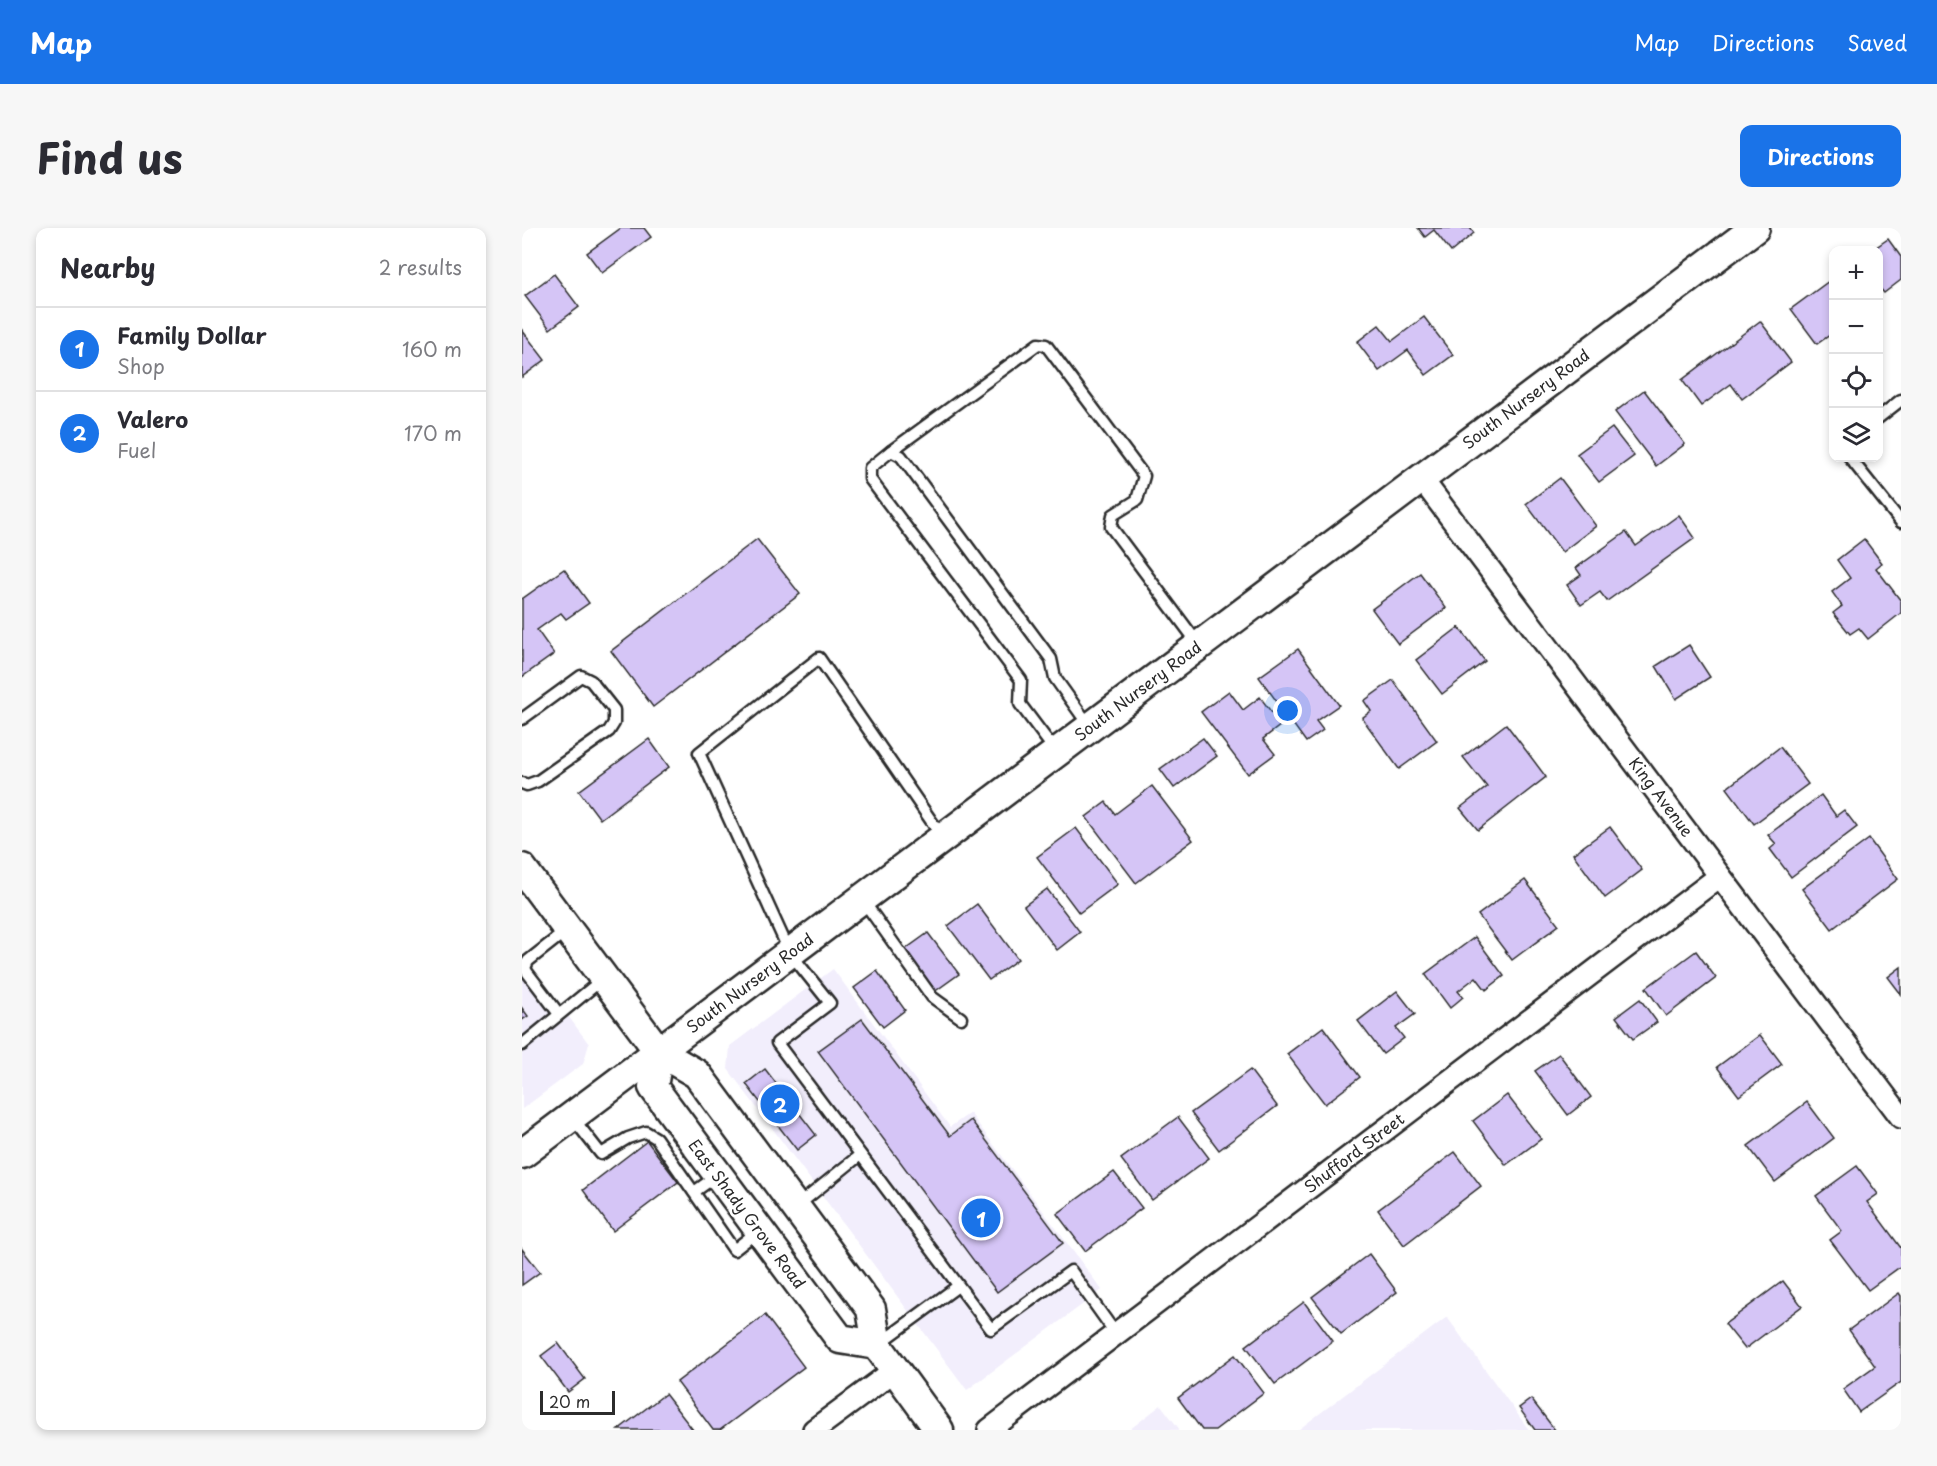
<!DOCTYPE html>
<html lang="en">
<head>
<meta charset="utf-8">
<style>
	:root { --surface:#fff; --page:#f7f7f7; --text:#2b2b33; --muted:#7c7c81; --line:#e1e1e2; --accent:#1a73e8 }
	body { margin:0; font-family:"Playpen Sans",sans-serif; background:var(--page); color:var(--text) }
	.controls { position:absolute; right:18px; top:18px; display:grid; overflow:hidden; border-radius:12px; box-shadow:0 3px 9px #0003 }
	.controls button { width:54px; height:54px; display:grid; place-items:center; padding:0; border:0; border-bottom:2px solid var(--line); background:var(--surface); color:var(--text); font:30px sans-serif }
	.scale { position:absolute; left:18px; bottom:15px; width:75px; box-sizing:border-box; padding-left:6px; border:3px solid #2b2b2b; border-top:0; font-size:16px; line-height:21px; white-space:nowrap; color:#2b2b2b; -webkit-text-stroke:4px #fff; paint-order:stroke }
	.you { position:absolute; left:766px; top:483px; width:21px; height:21px; margin:-15px; border:4px solid #fff; border-radius:50%; background:#1a73e8; box-shadow:0 0 0 9px #1a73e833 }
	.badge { display:grid; place-items:center; width:39px; height:39px; border-radius:50%; background:var(--accent); color:#fff; font-size:20px; font-weight:700 }
	.pin { position:absolute; translate:-50% -50%; border:3px solid #fff; box-shadow:0 2px 6px #0006 }
	.list { margin:0; padding:0; list-style:none }
	h2 { display:flex; justify-content:space-between; align-items:center; height:78px; margin:0; padding:0 24px; font-size:26px }
	h2 small { font-size:20px; font-weight:400; color:var(--muted) }
	.list li { display:grid; grid-template-columns:39px 1fr auto; gap:18px; align-items:center; box-sizing:border-box; height:84px; padding:0 24px; border-top:2px solid var(--line) }
	.list b { display:block; font-size:22px; white-space:nowrap }
	.list p { margin:0; font-size:20px; white-space:nowrap; color:var(--muted) }
	.list em { font-size:20px; font-style:normal; color:var(--muted) }
	.icon { flex:none; width:33px; height:33px; fill:none; stroke:currentColor; stroke-width:2; stroke-linecap:round; stroke-linejoin:round }
	.map { position:relative; flex:none; width:1379px; height:1202px; overflow:hidden; border-radius:12px }
	header { display:flex; align-items:center; gap:36px; box-sizing:border-box; height:84px; padding:0 30px; background:var(--accent); color:#fff }
	header strong { font-size:28px }
	nav { display:flex; gap:33px; margin-inline-start:auto; font-size:21px }
	.intro { display:flex; align-items:center; justify-content:space-between; box-sizing:border-box; height:144px; padding:0 36px }
	h1 { margin:0; font-size:42px }
	.button { padding:15px 27px; border-radius:12px; background:var(--accent); color:#fff; font-size:21px; font-weight:700 }
	main { display:flex; gap:36px; padding:0 36px }
	aside { flex:1; background:var(--surface); border-radius:12px; box-shadow:0 3px 9px #0003 }
	.map>svg:first-child { display:block }
	.built { fill:#f2eefc }
	.building { fill:#d5c5f6; stroke:#2b2b2b; stroke-width:1.5 }
	.lines { fill:none; stroke-linecap:round; stroke-linejoin:round }
	.lane-casing { stroke:#2b2b2b; stroke-width:15 }
	.street-casing { stroke:#2b2b2b; stroke-width:26 }
	.secondary-casing { stroke:#2b2b2b; stroke-width:33 }
	.lane { stroke:#fff; stroke-width:10 }
	.street { stroke:#fff; stroke-width:21 }
	.secondary { stroke:#fff; stroke-width:28 }
	.labels { text-anchor:middle; stroke-width:5; stroke-linejoin:round; paint-order:stroke }
	.street-label { font-size:16px; fill:#2b2b2b; stroke:#fff }
</style>
</head>
<body>
<header>
<strong>Map</strong>
<nav><a>Map</a><a>Directions</a><a>Saved</a></nav>
</header>
<div class="intro"><h1>Find us</h1><a class="button">Directions</a></div>
<main>
<aside>
<h2>Nearby<small>2 results</small></h2>
<ul class="list">
<li><span class="badge">1</span><div><b>Family Dollar</b><p>Shop</p></div><em>160 m</em></li>
<li><span class="badge">2</span><div><b>Valero</b><p>Fuel</p></div><em>170 m</em></li>
</ul>
</aside>
<div class="map">
<svg width="1379" height="1202" viewBox="0 0 1379 1202">
	<rect width="100%" height="100%" fill="#fff"/>
	<filter id="ink" filterUnits="userSpaceOnUse"><feTurbulence type="fractalNoise" baseFrequency=".0167" numOctaves="2"/><feDisplacementMap in="SourceGraphic" scale="12" xChannelSelector="R" yChannelSelector="G"/><feConvolveMatrix kernelMatrix="1 2 1 2 8 2 1 2 1" color-interpolation-filters="sRGB"/></filter>
	<g filter="url(#ink)">
		<g class="built">
			<path d="M0,726L67,816L61,836L0,881Z"/>
			<path d="M311,741L428,899L448,885L580,1062L445,1162L206,841L208,818Z"/>
			<path d="M925,1089L1007,1202H776Z"/>
			<path d="M639,1177L658,1202H607Z"/>
		</g>
		<g class="building">
			<path d="M99,0H122L129,9L80,45L65,25Z"/>
			<path d="M896,0H948L952,5L929,24L912,2L903,9Z"/>
			<path d="M1366,11L1379,29V52L1362,65L1356,58V22H1350Z"/>
			<path d="M32,46L57,79L28,101L3,68Z"/>
			<path d="M1307,53L1312,59V104L1295,116L1269,81Z"/>
			<path d="M902,89L931,127L904,147L886,122L857,143L835,114L857,97L870,113Z"/>
			<path d="M1238,93L1269,134L1220,171L1209,156L1179,178L1160,152Z"/>
			<path d="M0,102L23,132L0,149Z"/>
			<path d="M1122,162L1163,216L1134,238L1093,184Z"/>
			<path d="M1090,200L1112,228L1077,254L1055,226Z"/>
			<path d="M1038,250L1074,298L1040,324L1004,276Z"/>
			<path d="M1157,287L1173,310L1085,373L1078,364L1059,377L1045,357L1059,347L1054,340L1104,304L1114,318Z"/>
			<path d="M235,311L278,366L131,479L89,423Z"/>
			<path d="M1342,311L1360,335L1354,340L1379,373V385L1346,411L1337,400L1328,406L1311,385L1320,378L1310,364L1328,350L1315,332Z"/>
			<path d="M42,341L67,375L44,391L39,385L15,402L32,426L0,449V371Z"/>
			<path d="M898,345L924,380L876,416L850,381Z"/>
			<path d="M937,399L963,433L920,466L894,432Z"/>
			<path d="M1167,417L1188,449L1154,471L1134,438Z"/>
			<path d="M776,421L817,477L794,493L801,502L784,514L737,449Z"/>
			<path d="M871,452L915,513L877,541L840,490L849,483L842,473Z"/>
			<path d="M707,463L721,482L738,469L759,497L741,511L753,526L726,546L679,484Z"/>
			<path d="M984,496L1024,549L956,602L938,580L965,559L941,529Z"/>
			<path d="M681,510L695,528L652,560L638,541Z"/>
			<path d="M127,511L147,539L78,591L57,563Z"/>
			<path d="M1258,519L1286,556L1232,596L1205,560Z"/>
			<path d="M630,558L671,612L614,655L564,589L584,574L593,586Z"/>
			<path d="M1299,567L1314,588L1322,582L1335,599L1269,649L1248,621L1254,616L1246,607Z"/>
			<path d="M1088,599L1120,642L1083,670L1051,626Z"/>
			<path d="M554,600L596,656L557,685L515,629Z"/>
			<path d="M1347,611L1376,651L1310,701L1280,661Z"/>
			<path d="M1003,652L1037,697L990,732L956,687Z"/>
			<path d="M525,661L558,704L535,722L502,678Z"/>
			<path d="M455,676L496,731L467,752L426,698Z"/>
			<path d="M406,705L437,746L412,764L381,723Z"/>
			<path d="M953,709L982,748L964,762L954,749L936,763L941,769L928,780L903,746Z"/>
			<path d="M1174,723L1194,750L1144,788L1124,760Z"/>
			<path d="M1379,739V766L1366,749Z"/>
			<path d="M355,743L383,782L361,799L332,760Z"/>
			<path d="M875,763L893,786L874,800L882,810L861,826L836,793Z"/>
			<path d="M1118,771L1135,794L1111,811L1094,789Z"/>
			<path d="M0,780L6,788L0,792Z"/>
			<path d="M340,791L428,908L449,892L541,1015L475,1064L296,823Z"/>
			<path d="M801,799L838,849L803,876L765,826Z"/>
			<path d="M1238,807L1260,836L1217,868L1195,839Z"/>
			<path d="M1037,826L1069,869L1046,887L1013,843Z"/>
			<path d="M243,841L294,907L275,922L224,856Z"/>
			<path d="M728,842L755,878L697,922L669,885Z"/>
			<path d="M985,867L1019,911L984,937L951,893Z"/>
			<path d="M1285,874L1312,910L1253,954L1226,918Z"/>
			<path d="M656,889L687,930L630,972L599,931Z"/>
			<path d="M125,913L156,954L91,1003L61,962Z"/>
			<path d="M933,924L959,958L882,1017L856,982Z"/>
			<path d="M1335,938L1356,966L1345,974L1379,1020V1038L1346,1062L1308,1012L1320,1003L1294,968Z"/>
			<path d="M592,944L620,980L563,1023L535,986Z"/>
			<path d="M0,1021L18,1044L0,1057Z"/>
			<path d="M847,1026L875,1064L819,1106L790,1069Z"/>
			<path d="M1261,1053L1280,1078L1223,1121L1203,1096Z"/>
			<path d="M1377,1065L1379,1068V1154L1337,1184L1321,1161L1353,1138L1327,1102Z"/>
			<path d="M782,1074L811,1113L753,1156L724,1118Z"/>
			<path d="M243,1087L282,1139L198,1202H191L155,1154Z"/>
			<path d="M36,1115L63,1151L46,1164L19,1128Z"/>
			<path d="M713,1127L742,1165L693,1202H680L656,1170Z"/>
			<path d="M143,1166L171,1202H96Z"/>
			<path d="M1009,1171L1033,1202H1013L997,1180Z"/>
		</g>
		<g class="lines">
			<defs>
				<g id="lane">
					<path d="M1356,190L1379,172"/>
					<path d="M369,223L516,116L524,117L622,248L615,272L591,287L589,299L677,417"/>
					<path d="M1328,230L1379,294"/>
					<path d="M0,491L59,448L69,453L92,482V495L87,503L16,553L5,557L0,555"/>
					<path d="M534,524L498,476L499,452L348,251V240L369,223L379,228L529,431L533,450L568,499"/>
					<path d="M421,610L297,430L177,525L268,725L308,775L255,815L469,1101L549,1043L594,1106"/>
					<path d="M340,671L410,769L439,790"/>
					<path d="M37,786L5,744L3,740L6,733L44,703"/>
					<path d="M0,817L82,750"/>
					<path d="M50,889L79,926L106,910L124,904L134,910L212,1022L236,1003"/>
					<path d="M172,964L196,947"/>
					<path d="M275,978L338,927"/>
					<path d="M357,1116L436,1058"/>
				</g>
				<g id="street">
					<path d="M899,250L1379,889"/>
					<path d="M292,1202L373,1142"/>
					<path d="M467,1202L1198,648"/>
				</g>
				<g id="secondary">
					<path d="M0,640L137,824L175,846L349,1081L355,1117L417,1202"/>
					<path d="M137,824L131,859L318,1111L355,1117"/>
					<path d="M0,926L1233,0"/>
				</g>
			</defs>
			<use href="#lane" class="lane-casing"/>
			<use href="#street" class="street-casing"/>
			<use href="#secondary" class="secondary-casing"/>
			<use href="#lane" class="lane"/>
			<use href="#street" class="street"/>
			<use href="#secondary" class="secondary"/>
		</g>
	</g>
	<g class="labels">
		<g class="street-label">
			<text transform="translate(1004 171) rotate(-37)" y="6">South Nursery Road</text>
			<text transform="translate(616 463) rotate(-37)" y="6">South Nursery Road</text>
			<text transform="translate(1139 569) rotate(53)" y="6">King Avenue</text>
			<text transform="translate(228 755) rotate(-37)" y="6">South Nursery Road</text>
			<text transform="translate(832 925) rotate(-37)" y="6">Shufford Street</text>
			<text transform="translate(225 986) rotate(53)" y="6">East Shady Grove Road</text>
		</g>
	</g>
</svg>
<div class="controls">
<button>+</button>
<button>−</button>
<button><svg class="icon" aria-label="locate" viewBox="0 0 24 24"><circle cx="12" cy="12" r="6"/><path d="M12 2v4M12 18v4M2 12h4M18 12h4"/></svg></button>
<button><svg class="icon" aria-label="layers" viewBox="0 0 24 24"><path d="M12 4l9 5-9 5-9-5zM3 14l9 5 9-5"/></svg></button>
</div>
<div class="scale">20 m</div>
<div class="you"></div>
<div class="pin badge" style="left:459px;top:990px">1</div>
<div class="pin badge" style="left:258px;top:876px">2</div>
</div>
</main>
</body>
</html>
